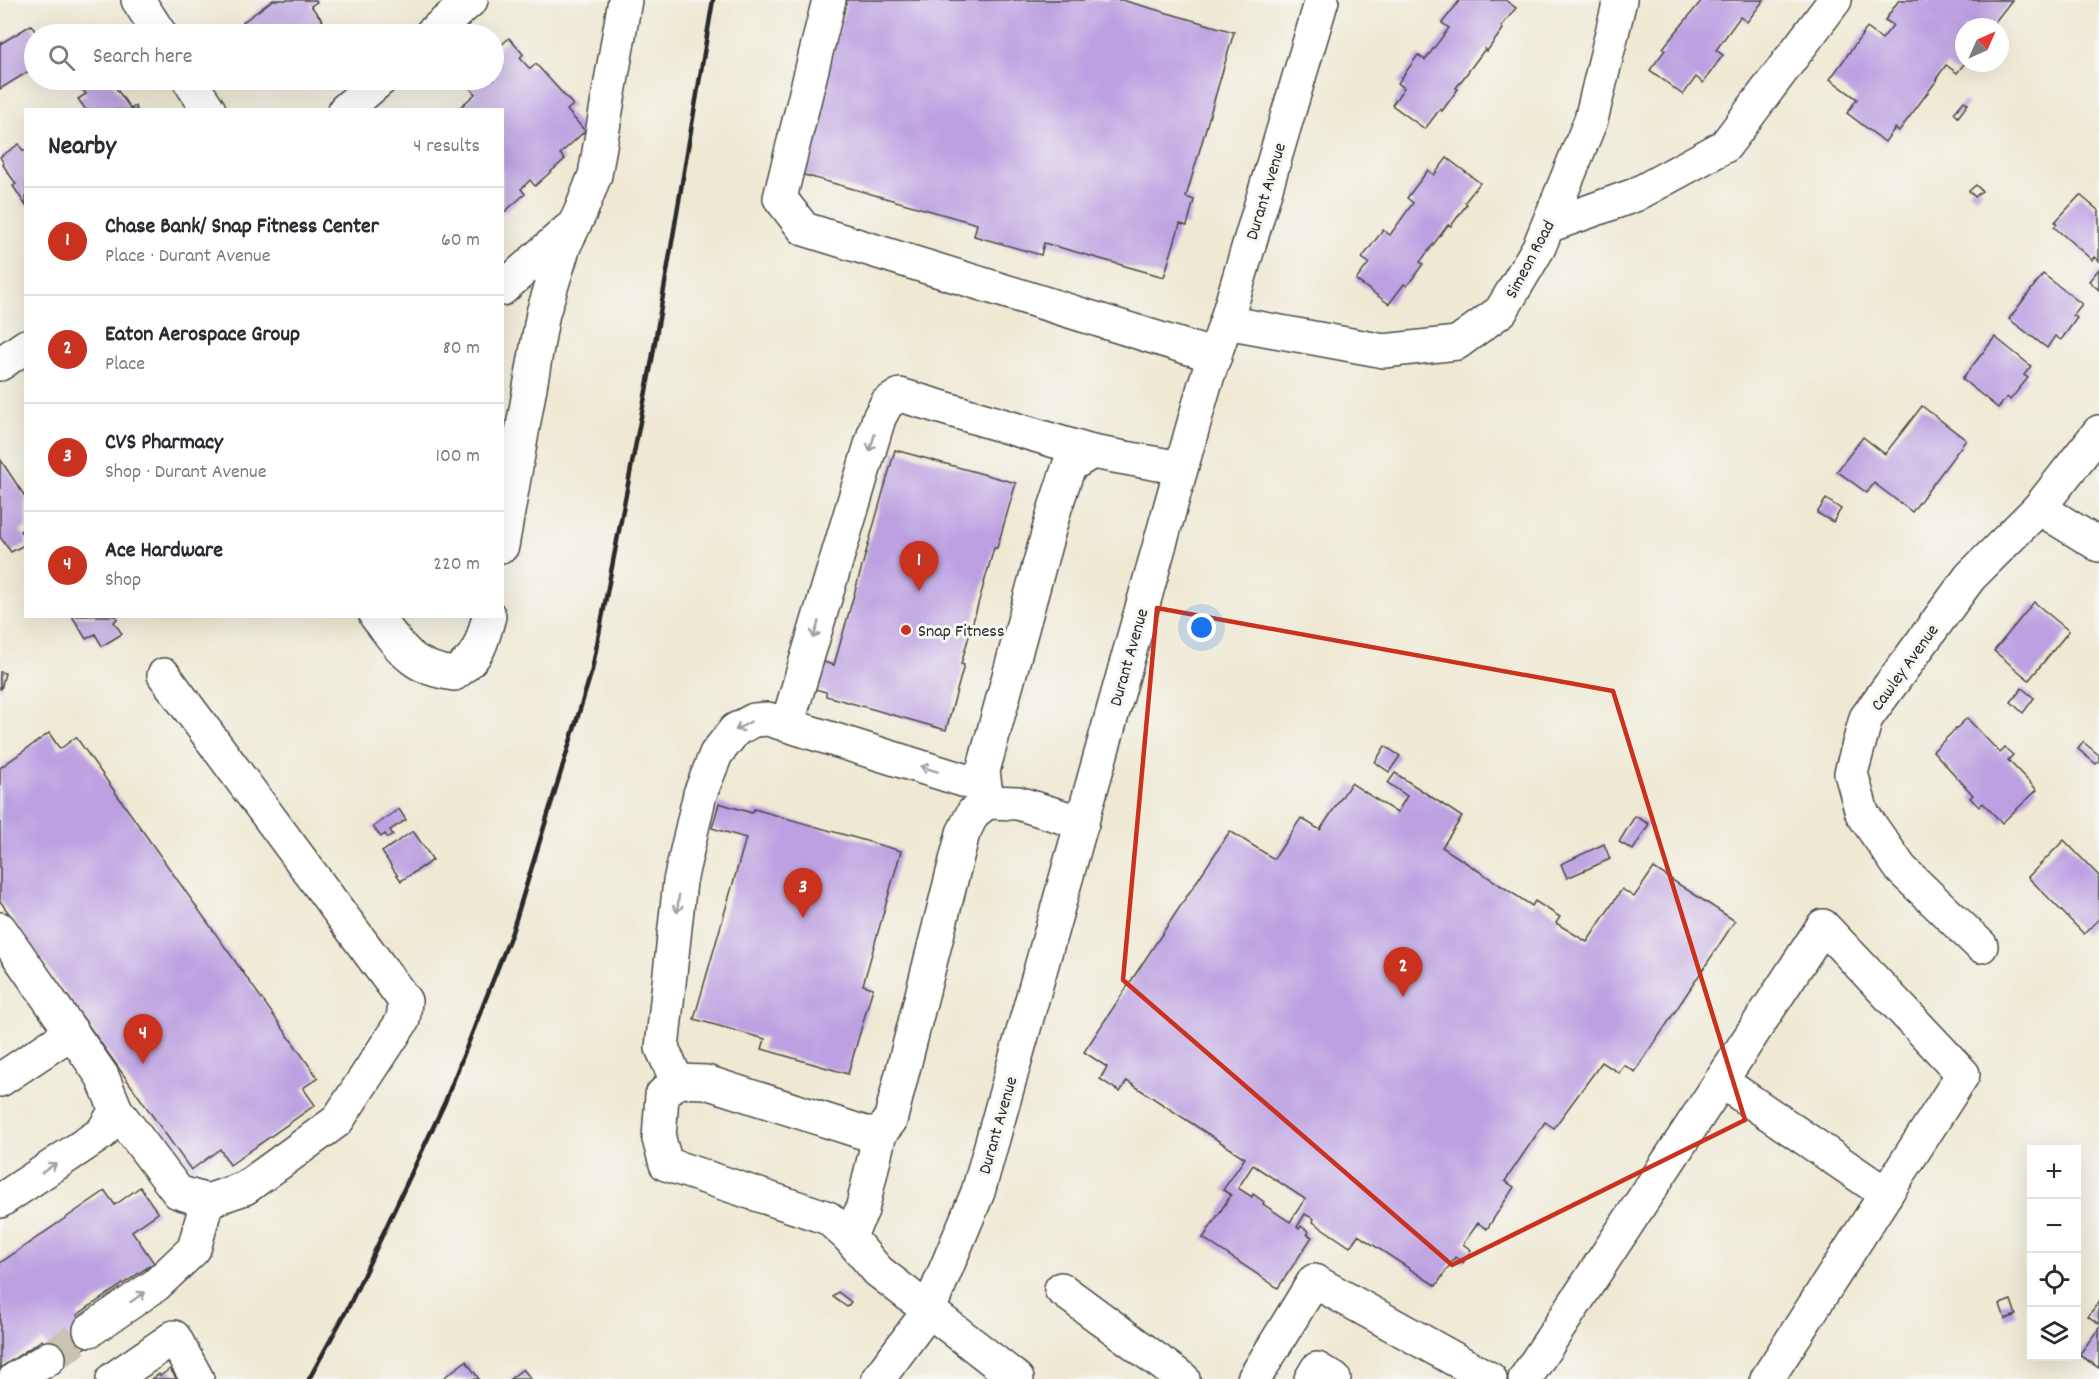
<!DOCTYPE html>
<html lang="en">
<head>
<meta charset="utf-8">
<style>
	:root { --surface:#fff; --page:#f7f7f7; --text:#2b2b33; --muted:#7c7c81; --line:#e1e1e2; --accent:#c8321e }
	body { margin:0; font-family:Dekko,sans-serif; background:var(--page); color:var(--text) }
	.controls { position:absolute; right:18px; bottom:18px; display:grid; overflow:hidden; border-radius:0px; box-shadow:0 6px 24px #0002 }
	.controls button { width:54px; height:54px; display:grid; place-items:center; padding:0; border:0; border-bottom:2px solid var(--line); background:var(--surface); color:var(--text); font:30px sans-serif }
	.compass { position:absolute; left:1955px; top:18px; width:54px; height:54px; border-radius:50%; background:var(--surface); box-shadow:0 6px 24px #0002; rotate:45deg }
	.you { position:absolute; left:1202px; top:628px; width:21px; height:21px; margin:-15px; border:4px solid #fff; border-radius:50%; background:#1a73e8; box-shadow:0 0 0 9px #1a73e833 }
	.badge { display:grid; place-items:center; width:39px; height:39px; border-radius:50%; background:var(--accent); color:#fff; font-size:20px; font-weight:700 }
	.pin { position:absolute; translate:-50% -50px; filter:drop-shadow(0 2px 3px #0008) }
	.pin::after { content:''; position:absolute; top:32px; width:21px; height:18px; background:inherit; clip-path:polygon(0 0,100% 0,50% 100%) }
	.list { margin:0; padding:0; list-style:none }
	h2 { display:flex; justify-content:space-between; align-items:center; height:78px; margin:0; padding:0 24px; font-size:26px }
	h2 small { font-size:20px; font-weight:400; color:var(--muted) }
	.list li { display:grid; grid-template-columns:39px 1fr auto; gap:18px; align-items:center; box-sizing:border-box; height:108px; padding:0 24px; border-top:2px solid var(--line) }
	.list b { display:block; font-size:22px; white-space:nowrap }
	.list p { margin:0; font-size:20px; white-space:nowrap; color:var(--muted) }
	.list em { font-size:20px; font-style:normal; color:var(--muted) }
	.icon { flex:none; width:33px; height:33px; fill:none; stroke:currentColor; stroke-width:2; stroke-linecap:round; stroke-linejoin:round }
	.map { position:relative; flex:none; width:2099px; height:1379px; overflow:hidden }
	.search { position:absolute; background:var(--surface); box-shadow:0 6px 24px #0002; left:24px; top:24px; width:480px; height:66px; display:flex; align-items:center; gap:15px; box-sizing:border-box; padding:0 21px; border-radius:33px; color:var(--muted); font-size:22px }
	.panel { position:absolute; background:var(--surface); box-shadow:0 6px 24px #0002; left:24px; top:108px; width:480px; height:510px; border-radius:0px }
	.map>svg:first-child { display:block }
	.building { fill:#bca0e1; fill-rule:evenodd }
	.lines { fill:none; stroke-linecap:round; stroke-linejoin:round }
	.minor-tunnel { stroke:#c8c3b2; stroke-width:33; stroke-dasharray:33 16; stroke-linecap:butt }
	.minor-casing { stroke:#484844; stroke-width:36 }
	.minor { stroke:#fff; stroke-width:33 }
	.rail { stroke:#2b2b2b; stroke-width:4.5 }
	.oneway { stroke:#a0a0a0 }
	.marked { fill:none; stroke:#c8321e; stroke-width:4.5; stroke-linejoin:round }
	.poi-dot { fill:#c8321e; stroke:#f6f6f2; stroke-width:2 }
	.labels { text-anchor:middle; stroke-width:6; stroke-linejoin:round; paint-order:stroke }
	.street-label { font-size:18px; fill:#2b2b2b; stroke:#f6f6f2 }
	.poi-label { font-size:18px; fill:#2b2b2b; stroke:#f6f6f2; text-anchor:start }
</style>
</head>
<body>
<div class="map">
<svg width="2099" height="1379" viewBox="0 0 2099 1379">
	<rect width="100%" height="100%" fill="#f6f6f2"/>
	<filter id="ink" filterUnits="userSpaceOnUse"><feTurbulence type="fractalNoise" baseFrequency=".0167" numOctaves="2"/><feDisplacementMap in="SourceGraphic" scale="12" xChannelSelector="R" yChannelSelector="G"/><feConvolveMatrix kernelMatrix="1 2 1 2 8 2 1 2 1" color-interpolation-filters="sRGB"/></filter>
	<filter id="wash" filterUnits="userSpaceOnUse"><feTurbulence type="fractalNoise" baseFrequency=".008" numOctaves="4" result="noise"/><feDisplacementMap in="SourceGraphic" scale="24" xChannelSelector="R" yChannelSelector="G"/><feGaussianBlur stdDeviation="1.35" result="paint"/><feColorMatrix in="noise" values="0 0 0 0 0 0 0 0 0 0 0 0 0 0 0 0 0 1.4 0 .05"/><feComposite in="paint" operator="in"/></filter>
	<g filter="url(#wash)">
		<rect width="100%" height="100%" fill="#efe9d4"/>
		<g id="blocks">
			<g class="building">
				<path d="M273,0H315L317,2L311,6L323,21L305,34H253L243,22Z"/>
				<path d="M847,0H1122L1234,32L1186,197L1194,200L1187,226L1180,224L1164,277L1044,243L1041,255L974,236L977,224L797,173Z"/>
				<path d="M1460,0H1505L1516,8L1501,27L1503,29L1487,51L1485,49L1456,88L1458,89L1442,111L1440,109L1425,129L1392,105L1404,88L1398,83L1418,55L1425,60L1449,28L1442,23Z"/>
				<path d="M1702,0H1764L1747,22L1740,17L1716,50L1723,55L1703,83L1696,77L1683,95L1650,70L1665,50L1663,48Z"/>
				<path d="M1899,0H2012L1991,27H1964V64L1957,73L1946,65L1936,79L1937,80L1899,131L1895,128L1885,142L1847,113L1857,99L1830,79L1867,28L1882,39L1893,25L1885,20Z"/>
				<path d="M31,25L37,34H34V68L0,89V44Z"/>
				<path d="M509,38L523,54L520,58L530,69L536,64L573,105L567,110L585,131L560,154L565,159L535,186L530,180L521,189L525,194L502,214V110H457L475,94L463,80H494V52Z"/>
				<path d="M85,80H110L131,109L135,106L137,110H86L78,99L86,94L79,84Z"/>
				<path d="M1964,101L1968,104L1958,117L1954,113Z"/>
				<path d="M19,144L23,151L26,150V206L13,186L16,184L3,165L4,164L0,157Z"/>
				<path d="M1447,158L1480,183L1465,202L1467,204L1451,226L1448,225L1420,262L1423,264L1407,286L1404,284L1389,304L1356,280L1369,263L1362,258L1383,230L1390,235L1413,203L1407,198L1428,170L1434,175Z"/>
				<path d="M1976,185L1982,191L1975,197L1969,191Z"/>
				<path d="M2080,195L2099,211V261L2094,257L2092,260L2054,227L2057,224L2055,222Z"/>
				<path d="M2099,269V290L2089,281Z"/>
				<path d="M2043,274L2082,304L2073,315L2077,318L2061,340L2055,336L2047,348L2009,319Z"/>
				<path d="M1995,337L2031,366L2024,375L2028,378L2010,400L2007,397L1998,408L1962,379Z"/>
				<path d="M1922,406L1966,440L1912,512L1874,483L1867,493L1837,471L1863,437L1885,454Z"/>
				<path d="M895,450L1016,483L997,548H994L961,664L964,665L946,730L826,696V692L801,685L809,658L834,665Z"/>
				<path d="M0,459L26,498V527L20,531L26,538V544L11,552L0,537Z"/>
				<path d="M1826,499L1841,509L1833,522L1817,513Z"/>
				<path d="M2034,602L2069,631L2029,680L1994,651Z"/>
				<path d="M72,616H116L117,619L114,622L122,634L102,646L95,634L86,639Z"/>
				<path d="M0,672L5,673L1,689H0Z"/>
				<path d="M2022,688L2034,698L2023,713L2011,702Z"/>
				<path d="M1967,718L2000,753L2005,748L2013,755L2008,760L2037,790L2002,823L1983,803L1979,807L1970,798L1973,795L1933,751Z"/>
				<path d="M49,733L60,749L76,737L318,1078L303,1088L315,1105L230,1165L220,1149L191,1170L0,901V768Z"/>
				<path d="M2083,742L2099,755V761L2096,764L2078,749Z"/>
				<path d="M1385,746L1400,756L1389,772L1375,762Z"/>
				<path d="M1395,773L1462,817L1442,847L1532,906L1535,901L1560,917L1556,923L1587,942L1622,889L1634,897L1654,868L1735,921L1635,1072L1624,1065L1619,1073L1602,1062L1554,1128L1545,1122L1505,1181L1514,1187L1487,1229L1478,1223L1463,1244L1471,1250L1463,1263L1455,1257L1436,1286L1358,1235L1350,1247L1313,1222L1314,1219L1305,1214L1297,1227L1299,1229L1301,1226L1309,1232L1307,1234L1312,1237L1278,1288L1203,1238L1231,1195L1223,1190L1245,1158L1127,1081L1120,1092L1100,1079L1107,1067L1084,1052L1230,831L1274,859L1301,818L1320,830L1351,783L1397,813L1407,796L1388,783ZM1253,1165L1305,1199L1290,1222L1263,1204L1264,1202L1253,1194L1252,1197L1238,1188Z"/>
				<path d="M719,803L752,813L754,809L901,851L863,985L873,988L848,1074L762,1049L765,1039L694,1019L746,838L712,828Z"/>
				<path d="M399,809L406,820L390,830L393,835L387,838L385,834L381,837L373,827Z"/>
				<path d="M1635,816L1649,824L1633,850L1619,842Z"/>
				<path d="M413,831L433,860L401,881L382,852Z"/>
				<path d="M2064,840L2099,876V919L2084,934L2028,877Z"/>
				<path d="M1604,844L1610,859L1567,878L1561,864Z"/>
				<path d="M140,1187L158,1213L132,1231L154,1263L77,1315L95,1341L59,1365L42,1340L0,1368V1263L105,1191L115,1205Z"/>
				<path d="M838,1292L851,1302L847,1307L833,1297Z"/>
				<path d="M2011,1300L2016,1315L2005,1319L2000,1304Z"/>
				<path d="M2099,1302V1324L2088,1316Z"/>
				<path d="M2099,1328V1368L2079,1355Z"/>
				<path d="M466,1361L479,1379H442Z"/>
				<path d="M170,1369L177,1379H152L159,1374L160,1376Z"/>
				<path d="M523,1369L531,1379H510Z"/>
			</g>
		</g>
	</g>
	<g filter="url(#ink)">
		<use href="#blocks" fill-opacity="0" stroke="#484844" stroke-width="1.5"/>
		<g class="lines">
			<path class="minor-tunnel" d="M49,1358L90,1330"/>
			<defs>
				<g id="minor">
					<path d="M138,0L160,34"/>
					<path d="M829,0L780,198L804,229L1215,356"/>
					<path d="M431,34L471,0"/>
					<path d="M189,80L209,110"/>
					<path d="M345,110L380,80"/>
					<path d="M1548,226L1635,195L1725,146L1835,0"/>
					<path d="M502,289L568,230"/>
					<path d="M1226,322L1384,351L1457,343L1501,311L1539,247L1591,120L1620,0"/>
					<path d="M0,364L26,346"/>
					<path d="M2039,508L2099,545"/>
					<path d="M502,546L543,313L564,246L581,211L595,175L625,0"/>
					<path d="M376,616C402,649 410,668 454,674C479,656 481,646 489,616"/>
					<path d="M787,725L879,418L887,403L900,395L1092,452"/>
					<path d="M987,802L983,771L1055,508L1069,466L1092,452L1181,468"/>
					<path d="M0,929L102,1076L116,1110L178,1192L207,1201L245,1188L337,1121L403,1020L405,1001L164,675"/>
					<path d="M1981,946L1901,869L1862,813L1851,773L1866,718L1970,577L2039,508L2099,432"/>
					<path d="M0,1080L72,1032"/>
					<path d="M677,1081L662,1048L680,881L700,794L716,754L735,730L754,720L768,719L985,787"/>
					<path d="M1721,1081L1886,1194"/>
					<path d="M0,1201L102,1133L116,1110"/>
					<path d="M849,1237L862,1210L880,1133"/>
					<path d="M1061,1289L1183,1379"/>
					<path d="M90,1330L156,1285L194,1249L207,1201"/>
					<path d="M15,1379L49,1358"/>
					<path d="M113,1379L174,1337L197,1379"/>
					<path d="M878,1379L928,1312L978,1192L1204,387L1226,322L1322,0"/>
					<path d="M1017,1379L878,1271L849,1237L828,1218L666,1164L659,1139L662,1095L677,1081L706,1082L865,1133H880L890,1121L963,833L973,813L987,802L1018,803L1082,823"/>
					<path d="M1254,1379L1314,1281L1490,1379"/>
					<path d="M1311,1379L1317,1369L1334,1379"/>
					<path d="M1525,1379L1823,926L1963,1074L1767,1379"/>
				</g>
			</defs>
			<use href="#minor" class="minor-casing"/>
			<use href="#minor" class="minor"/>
			<path class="rail" d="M309,1379L349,1306L445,1102L512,932L592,670L652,360L713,0"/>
		</g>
		<defs><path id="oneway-shaft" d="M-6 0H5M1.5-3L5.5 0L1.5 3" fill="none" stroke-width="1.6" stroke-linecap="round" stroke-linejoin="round" transform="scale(1.5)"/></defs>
		<g class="oneway">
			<use href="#oneway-shaft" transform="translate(872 443) rotate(107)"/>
			<use href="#oneway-shaft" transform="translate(816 630) rotate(107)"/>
			<use href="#oneway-shaft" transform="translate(743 726) rotate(150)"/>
			<use href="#oneway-shaft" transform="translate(929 769) rotate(-163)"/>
			<use href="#oneway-shaft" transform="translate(678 904) rotate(96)"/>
			<use href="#oneway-shaft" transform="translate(49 1168) rotate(-34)"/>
			<use href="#oneway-shaft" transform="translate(138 1297) rotate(-34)"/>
		</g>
	</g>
	<path class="marked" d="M1157,608L1613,691L1745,1120L1452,1265L1123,980Z"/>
	<circle class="poi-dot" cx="906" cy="630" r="6"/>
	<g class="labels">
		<g class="street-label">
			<text transform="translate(1265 191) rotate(-73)" y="6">Durant Avenue</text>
			<text transform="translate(1529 259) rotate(-62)" y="6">Simeon Road</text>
			<text transform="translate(1128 657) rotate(-74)" y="6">Durant Avenue</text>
			<text transform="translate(1904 667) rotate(-54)" y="6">Cawley Avenue</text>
			<text transform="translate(997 1125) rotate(-74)" y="6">Durant Avenue</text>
		</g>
		<g class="poi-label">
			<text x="918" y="636">Snap Fitness</text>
		</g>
	</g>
</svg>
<div class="controls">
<button>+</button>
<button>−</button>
<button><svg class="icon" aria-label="locate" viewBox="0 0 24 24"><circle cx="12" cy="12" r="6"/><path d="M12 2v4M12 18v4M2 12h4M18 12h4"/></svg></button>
<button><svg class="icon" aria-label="layers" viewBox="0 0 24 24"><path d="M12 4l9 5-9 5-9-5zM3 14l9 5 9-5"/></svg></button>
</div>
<svg class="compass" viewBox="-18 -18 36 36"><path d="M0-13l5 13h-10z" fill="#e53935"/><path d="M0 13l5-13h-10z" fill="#7c7c81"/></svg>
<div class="you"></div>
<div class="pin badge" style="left:919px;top:591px">1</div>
<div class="pin badge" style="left:1403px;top:997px">2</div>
<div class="pin badge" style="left:803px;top:918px">3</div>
<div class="pin badge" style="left:143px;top:1064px">4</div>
<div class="search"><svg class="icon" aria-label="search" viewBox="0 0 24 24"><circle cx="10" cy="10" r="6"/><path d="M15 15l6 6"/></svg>Search here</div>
<section class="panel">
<h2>Nearby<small>4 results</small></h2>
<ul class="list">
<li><span class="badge">1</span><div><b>Chase Bank/ Snap Fitness Center</b><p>Place · Durant Avenue</p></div><em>60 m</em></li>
<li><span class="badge">2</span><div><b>Eaton Aerospace Group</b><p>Place</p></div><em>80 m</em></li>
<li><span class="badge">3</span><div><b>CVS Pharmacy</b><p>Shop · Durant Avenue</p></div><em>100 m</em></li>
<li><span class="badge">4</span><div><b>Ace Hardware</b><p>Shop</p></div><em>220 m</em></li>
</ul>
</section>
</div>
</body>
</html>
